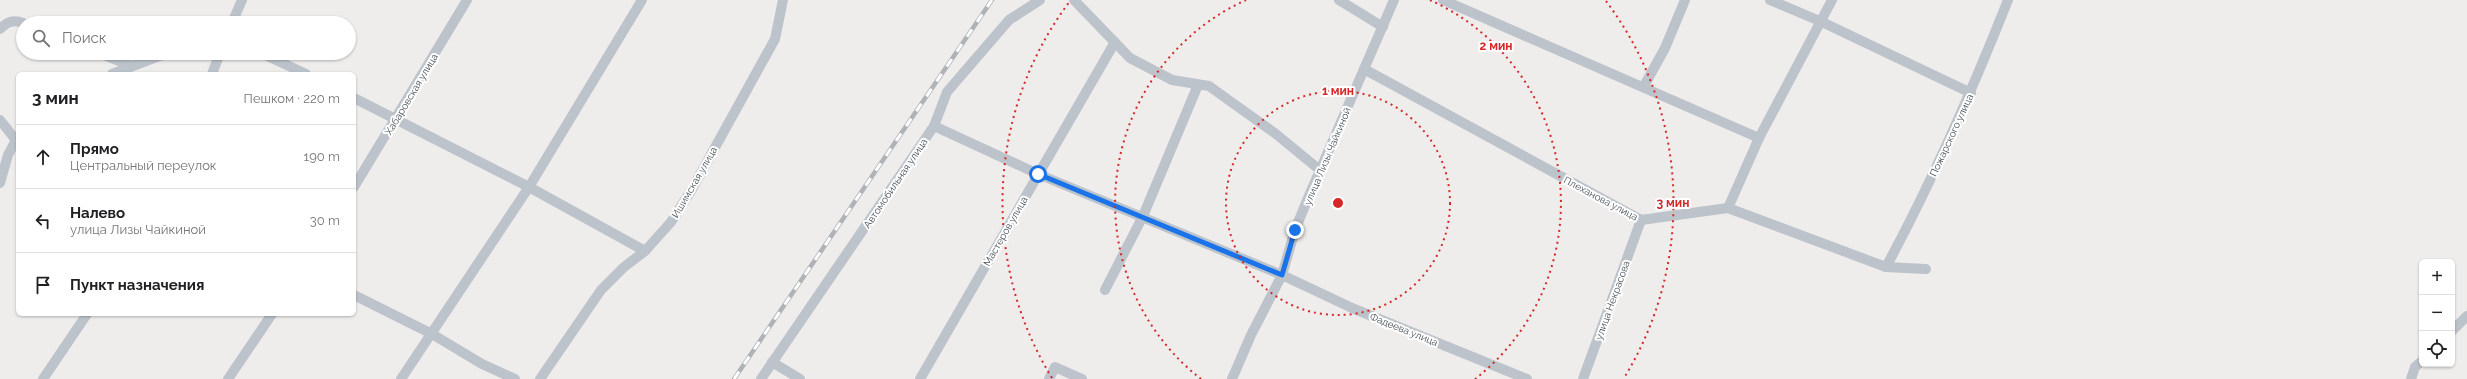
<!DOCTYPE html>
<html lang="ru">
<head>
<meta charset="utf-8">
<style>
	:root { --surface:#fff; --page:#f2f2f2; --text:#202124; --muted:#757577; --line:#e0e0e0 }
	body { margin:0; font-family:Raleway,sans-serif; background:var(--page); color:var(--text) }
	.controls { position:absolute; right:12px; bottom:12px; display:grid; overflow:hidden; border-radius:6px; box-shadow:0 1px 3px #0004 }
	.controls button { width:36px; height:36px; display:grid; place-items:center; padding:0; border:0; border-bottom:1px solid var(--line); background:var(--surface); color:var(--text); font:20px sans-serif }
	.stop { position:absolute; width:12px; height:12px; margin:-9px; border:3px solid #1a73e8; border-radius:50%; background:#fff }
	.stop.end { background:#1a73e8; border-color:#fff; box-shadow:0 1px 4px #0008 }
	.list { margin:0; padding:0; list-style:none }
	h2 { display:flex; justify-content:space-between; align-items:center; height:52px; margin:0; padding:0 16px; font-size:17px }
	h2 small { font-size:13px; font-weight:400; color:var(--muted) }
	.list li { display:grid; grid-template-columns:26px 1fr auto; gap:12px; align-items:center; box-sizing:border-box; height:64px; padding:0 16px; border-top:1px solid var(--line) }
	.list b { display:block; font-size:15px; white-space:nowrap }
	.list p { margin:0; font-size:13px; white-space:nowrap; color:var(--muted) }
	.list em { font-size:13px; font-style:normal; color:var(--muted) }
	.icon { flex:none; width:22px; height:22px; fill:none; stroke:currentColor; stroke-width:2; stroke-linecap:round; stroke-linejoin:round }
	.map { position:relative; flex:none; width:2467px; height:379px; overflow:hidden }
	.search { position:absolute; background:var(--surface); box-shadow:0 1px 3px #0004; left:16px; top:16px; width:340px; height:44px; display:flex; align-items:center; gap:10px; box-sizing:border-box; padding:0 14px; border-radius:22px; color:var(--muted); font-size:15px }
	.panel { position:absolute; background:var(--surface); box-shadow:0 1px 3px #0004; left:16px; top:72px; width:340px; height:244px; border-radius:6px }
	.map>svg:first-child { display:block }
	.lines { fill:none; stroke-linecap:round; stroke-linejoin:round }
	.minor { stroke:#bcc3ca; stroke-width:10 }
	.rail-casing { stroke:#afb2b6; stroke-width:4.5 }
	.rail { stroke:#fff; stroke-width:3; stroke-dasharray:9; stroke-linecap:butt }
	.route { stroke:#1a73e8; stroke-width:5 }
	.ring { fill:none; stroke:#d62828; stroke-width:2; stroke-dasharray:2 4 }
	.labels { text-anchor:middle; stroke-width:4; stroke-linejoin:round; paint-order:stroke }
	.street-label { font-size:10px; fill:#474f57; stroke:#fff }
	.centre { fill:#d62828; stroke:#fff; stroke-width:2 }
	.ring-label { font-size:12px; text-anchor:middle; font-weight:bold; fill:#d62828; stroke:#fff; stroke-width:4; stroke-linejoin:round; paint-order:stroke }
</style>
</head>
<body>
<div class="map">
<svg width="2467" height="379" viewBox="0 0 2467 379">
	<rect width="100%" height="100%" fill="#efecec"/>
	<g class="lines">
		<g class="minor">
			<path d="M1074,0L1130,58L1172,80L1209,86L1276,134L1321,171"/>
			<path d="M1339,0L1383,27"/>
			<path d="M1443,0L1759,138"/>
			<path d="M1770,0L1822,22L1971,93"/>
			<path d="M232,23L242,0"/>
			<path d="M0,29C7,22 13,19 23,23"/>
			<path d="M99,53L132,66"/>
			<path d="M261,53L306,74"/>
			<path d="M1364,69L1641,220L1728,208L1886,267L1926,269"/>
			<path d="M112,74L167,53"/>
			<path d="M212,74L220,53"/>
			<path d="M1644,86L1665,48L1685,0"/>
			<path d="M354,98L529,187L645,251"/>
			<path d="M0,120L15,139"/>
			<path d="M934,126L1038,174L1282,275L1352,308L1527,379"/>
			<path d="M0,183L8,155L18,136"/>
			<path d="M354,187L467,0"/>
			<path d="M1728,208L1759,138L1832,0"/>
			<path d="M1886,267C1933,180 1972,91 2008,0"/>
			<path d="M1105,290L1143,216L1198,85"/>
			<path d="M354,295L432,334L482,364L515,379"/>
			<path d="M2452,331L2467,316"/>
			<path d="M772,362L800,379"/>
			<path d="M43,379L87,314"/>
			<path d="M228,379L272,314"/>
			<path d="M401,379L529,187L642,0"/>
			<path d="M540,379L601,290L624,267L645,251L671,222L692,189L775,39L783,0"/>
			<path d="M761,379L934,126L947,92L1009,20L1040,0"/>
			<path d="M920,379L1115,42"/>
			<path d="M1049,379L1055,367L1082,379"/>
			<path d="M1232,379L1251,335L1282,275L1295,230L1308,198L1394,0"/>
			<path d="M1583,379L1641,220"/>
			<path d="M2411,379L2415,367L2422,361"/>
		</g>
		<defs>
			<path id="rail" d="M734,379L992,0"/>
		</defs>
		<use href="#rail" class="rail-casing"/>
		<use href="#rail" class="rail"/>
	</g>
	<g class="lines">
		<path class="route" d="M1038,174L1282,275L1295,230"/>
	</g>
	<g class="ring">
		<circle cx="1338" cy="203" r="112"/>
		<path d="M1201 379A223 223 0 0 1 1246 0M1430 0A223 223 0 0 1 1475 379"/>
		<path d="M1052 378A335 335 0 0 1 1070 1M1606 1A335 335 0 0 1 1624 378"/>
	</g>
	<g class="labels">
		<g class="street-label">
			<text transform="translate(411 94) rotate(-59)" y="4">Хабаровская улица</text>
			<text transform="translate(1951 135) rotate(-65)" y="4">Пожарского улица</text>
			<text transform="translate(1327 156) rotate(-67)" y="4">улица Лизы Чайкиной</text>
			<text transform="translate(694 182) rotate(-60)" y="4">Ишимская улица</text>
			<text transform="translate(895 183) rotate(-56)" y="4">Автомобильная улица</text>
			<text transform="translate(1601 198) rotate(28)" y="4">Плеханова улица</text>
			<text transform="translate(1005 231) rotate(-60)" y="4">Мастеров улица</text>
			<text transform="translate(1612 300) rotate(-70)" y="4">улица Некрасова</text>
			<text transform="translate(1404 329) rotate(22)" y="4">Фадеева улица</text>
		</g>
	</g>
	<circle cx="1338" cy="203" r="6" class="centre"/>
	<g class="ring-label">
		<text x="1496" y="50">2 мин</text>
		<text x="1338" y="95">1 мин</text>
		<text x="1673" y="207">3 мин</text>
	</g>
</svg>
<div class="controls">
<button>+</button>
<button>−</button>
<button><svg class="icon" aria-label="locate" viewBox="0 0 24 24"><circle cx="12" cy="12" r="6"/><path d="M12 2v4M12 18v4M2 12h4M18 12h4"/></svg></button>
</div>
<div class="stop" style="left:1038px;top:174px"></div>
<div class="stop end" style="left:1295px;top:230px"></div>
<div class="search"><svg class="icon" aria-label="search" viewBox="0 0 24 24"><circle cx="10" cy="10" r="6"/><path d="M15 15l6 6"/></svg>Поиск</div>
<section class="panel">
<h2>3 мин<small>Пешком · 220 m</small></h2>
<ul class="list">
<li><svg class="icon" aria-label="ahead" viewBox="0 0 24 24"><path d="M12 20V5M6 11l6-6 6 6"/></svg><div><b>Прямо</b><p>Центральный переулок</p></div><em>190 m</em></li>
<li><svg class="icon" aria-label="left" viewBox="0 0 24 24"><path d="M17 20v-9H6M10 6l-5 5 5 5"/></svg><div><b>Налево</b><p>улица Лизы Чайкиной</p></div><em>30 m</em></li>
<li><svg class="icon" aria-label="arrive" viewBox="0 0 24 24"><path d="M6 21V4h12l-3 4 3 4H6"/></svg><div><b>Пункт назначения</b></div></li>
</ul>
</section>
</div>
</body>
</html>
